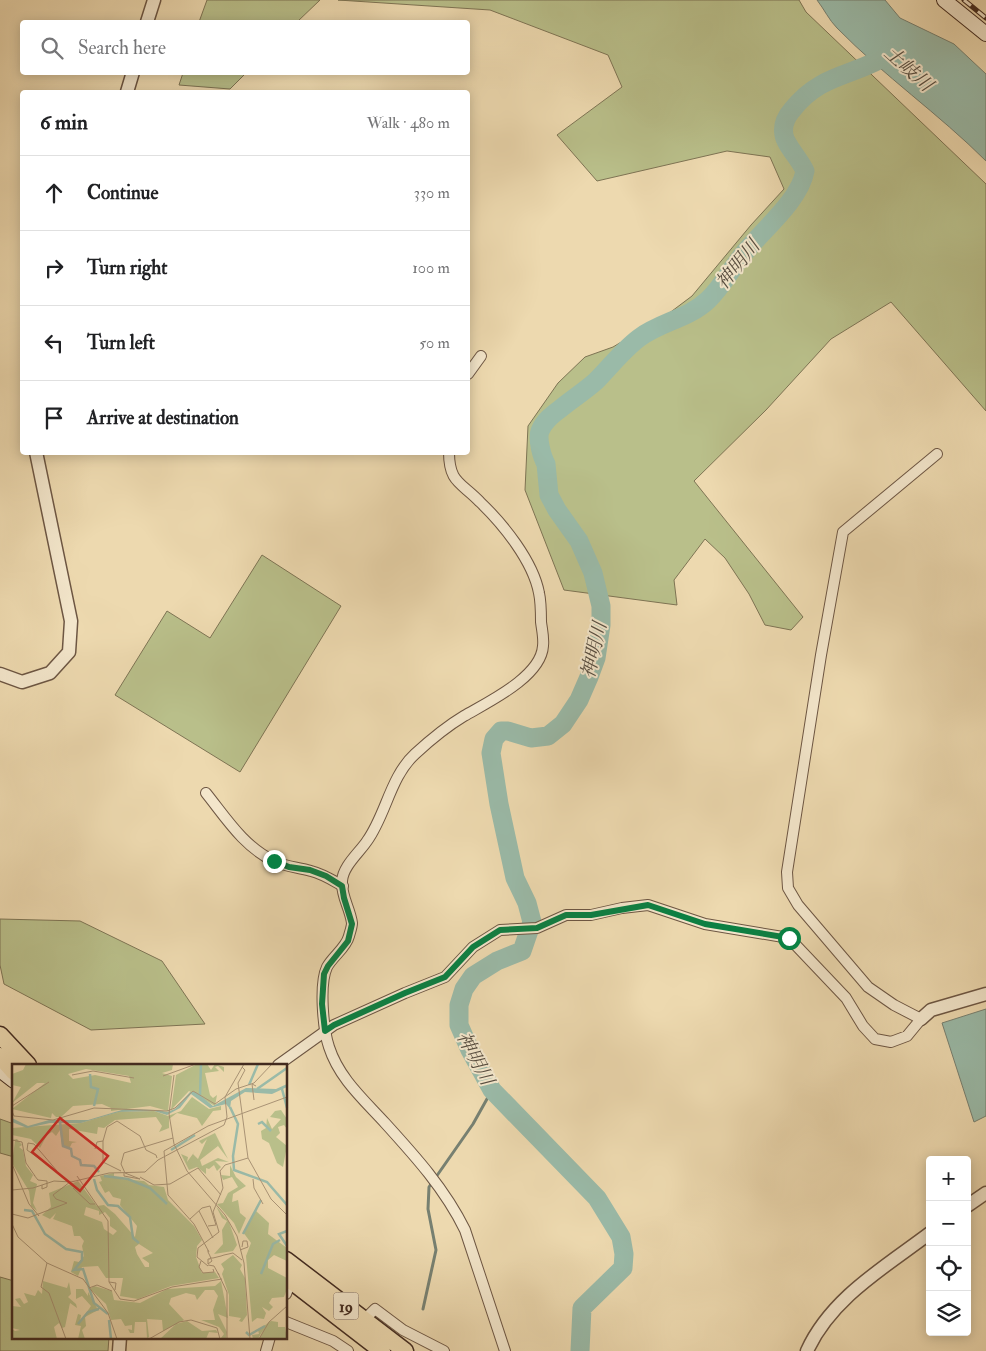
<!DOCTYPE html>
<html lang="en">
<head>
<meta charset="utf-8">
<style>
	:root { --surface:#fff; --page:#f2f2f2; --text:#202124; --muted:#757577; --line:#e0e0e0 }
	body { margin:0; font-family:"IM FELL Double Pica","Noto Serif JP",serif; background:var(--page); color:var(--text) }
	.controls { position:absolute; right:15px; bottom:15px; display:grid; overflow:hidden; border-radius:5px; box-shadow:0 2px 12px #0003 }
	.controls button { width:45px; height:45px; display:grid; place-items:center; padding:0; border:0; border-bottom:1px solid var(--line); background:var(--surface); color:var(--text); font:25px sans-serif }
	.stop { position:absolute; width:15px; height:15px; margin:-11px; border:4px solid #0b8043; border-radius:50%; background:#fff }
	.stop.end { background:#0b8043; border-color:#fff; box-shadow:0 1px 5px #0008 }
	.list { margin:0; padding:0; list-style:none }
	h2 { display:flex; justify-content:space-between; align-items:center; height:65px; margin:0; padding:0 20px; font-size:21px }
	h2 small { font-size:16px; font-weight:400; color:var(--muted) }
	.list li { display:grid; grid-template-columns:32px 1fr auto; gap:15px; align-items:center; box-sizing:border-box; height:75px; padding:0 20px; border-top:1px solid var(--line) }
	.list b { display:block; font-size:19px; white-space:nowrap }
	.list em { font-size:16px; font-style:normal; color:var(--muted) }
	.icon { flex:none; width:28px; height:28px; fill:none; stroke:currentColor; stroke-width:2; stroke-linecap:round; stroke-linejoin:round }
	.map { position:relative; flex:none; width:986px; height:1351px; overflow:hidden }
	.search { position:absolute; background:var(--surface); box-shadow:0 2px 12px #0003; left:20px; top:20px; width:450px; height:55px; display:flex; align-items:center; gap:12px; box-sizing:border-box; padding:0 18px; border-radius:5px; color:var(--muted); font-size:19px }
	.panel { position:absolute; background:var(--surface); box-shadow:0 2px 12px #0003; left:20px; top:90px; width:450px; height:365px; border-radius:5px }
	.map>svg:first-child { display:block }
	.green { fill:#b9bf8a; stroke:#7e7454 }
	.water { fill:#9abaa8; stroke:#778071 }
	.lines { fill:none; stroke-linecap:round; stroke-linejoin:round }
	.stream { stroke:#778071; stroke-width:3 }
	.river { stroke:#9abaa8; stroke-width:19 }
	.minor-casing { stroke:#6d5643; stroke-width:12 }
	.tertiary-casing { stroke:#6d5643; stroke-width:15 }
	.secondary-casing { stroke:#422a1f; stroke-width:16 }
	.trunk-casing { stroke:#422a1f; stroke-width:19 }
	.minor { stroke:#f3e6cb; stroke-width:10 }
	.tertiary { stroke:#f3e6cb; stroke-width:12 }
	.secondary { stroke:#f3e6cb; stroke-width:14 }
	.trunk { stroke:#edd9af; stroke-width:16 }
	.rail-casing { stroke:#422a1f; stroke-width:5 }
	.rail { stroke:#f3e6cb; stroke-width:3; stroke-dasharray:9; stroke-linecap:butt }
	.route { stroke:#0b8043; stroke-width:6 }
	.labels { text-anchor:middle; stroke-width:4; stroke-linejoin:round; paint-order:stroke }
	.shield { fill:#f3e6cb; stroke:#776253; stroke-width:1 }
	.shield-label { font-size:16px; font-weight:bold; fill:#422a1f }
	.water-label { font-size:19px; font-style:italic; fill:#584e41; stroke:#f3e6cb }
	.inset-river { fill:none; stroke:#9abaa8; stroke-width:2.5 }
	.inset-road { fill:none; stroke:#a99375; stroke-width:1 }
	.view { fill:#d62828; fill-opacity:0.15; stroke:#d62828; stroke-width:2.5 }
	.inset-edge { fill:none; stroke:#422a1f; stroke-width:2.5 }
</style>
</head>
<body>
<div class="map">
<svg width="986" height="1351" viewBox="0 0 986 1351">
	<rect width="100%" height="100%" fill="#edd9af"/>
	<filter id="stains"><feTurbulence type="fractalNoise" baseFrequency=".004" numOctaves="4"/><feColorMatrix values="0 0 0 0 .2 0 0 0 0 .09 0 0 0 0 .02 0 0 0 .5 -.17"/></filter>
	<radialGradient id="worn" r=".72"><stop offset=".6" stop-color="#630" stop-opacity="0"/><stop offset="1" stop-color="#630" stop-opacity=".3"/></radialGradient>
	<g class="green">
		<path d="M207,0H320L297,22H199Z"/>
		<path d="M338,0H799L806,12L986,184V411L891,302L831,339L766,410L694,481L803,617L791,630L765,625L749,594L725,558L705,539L674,580L677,605L564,590L525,490L528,426L558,383L585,357L613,347L668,314L692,296L751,225L784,189L770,157L727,151L597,181L557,135L622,87L608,55L490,10Z"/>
		<path d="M183,73V72L246,73L230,89L179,85Z"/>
		<path d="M262,555L341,606L240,772L115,695L167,611L210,638Z"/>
		<path d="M0,919L80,921L162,961L205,1024L91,1030L4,984L0,965Z"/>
		<path d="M0,1119L14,1124V1157L0,1153Z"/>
		<path d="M0,1277L14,1281V1337H109L108,1351H0Z"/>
	</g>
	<g class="water">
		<path d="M817,0H885L900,18L954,44L986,74V161C939,114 884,76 837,28C829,20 824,9 817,0Z"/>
		<path d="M986,1009V1116L974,1122L942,1023Z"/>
	</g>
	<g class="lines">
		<path class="stream" d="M423,1309L436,1250L428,1209L429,1187L473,1124L492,1090"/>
		<path class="river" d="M580,1351L582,1308L623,1268L624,1254L621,1237L597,1198L492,1090L470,1050L459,1025V1005L464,989L473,976L497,961L522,951L532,922L527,903L515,878L499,804L491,753L494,739L501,731H508L531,738L548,736L563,724L579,700L589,677L596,658L601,625V606L593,573L579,541L557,510L549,495L546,464C542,457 537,439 540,431C544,421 552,415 560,409C572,399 585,391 596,381C610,367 623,350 639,338C660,322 688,319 708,300C723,286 732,267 745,252C763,230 800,200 805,171C801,161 785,144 784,135C782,125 786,117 792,110C822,72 855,77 891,53"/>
		<defs>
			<g id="minor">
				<path d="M468,374L481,356"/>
				<path d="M449,452C449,483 461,482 480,502C503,524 533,561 539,593C541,602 541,612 541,622C542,630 544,638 543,646C541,677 488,702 464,716C449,725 428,742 415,754C390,777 386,815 367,841C359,853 343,866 342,881C341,896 350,908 352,923C352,927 350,932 349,936C346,948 333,956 327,967C319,984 323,1029 329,1047C339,1078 363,1099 385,1123C415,1156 445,1189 465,1230L505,1351"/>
				<path d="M206,793C226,818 244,847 274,861C286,867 298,867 311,871C323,874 332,880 343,886"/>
				<path d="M278,1065L334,1025L405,993L445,977L473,947L500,930L537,928L566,915H591L622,908L648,905L705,924L789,938L846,998L863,1026L875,1039L891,1042L907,1036L921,1019L894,1005L868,987L798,905L788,888L787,872L821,655L843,532L937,454"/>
				<path d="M286,1294L293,1276"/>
				<path d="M364,1320L375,1309L403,1330L444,1351"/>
				<path d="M286,1322L333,1341L348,1351"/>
				<path d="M266,1351L270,1337"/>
			</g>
			<g id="tertiary">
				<path d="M147,22L154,0"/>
				<path d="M127,92L133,72"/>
				<path d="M0,674L22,682L50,673L69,652L71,621L36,452"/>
				<path d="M921,1019L931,1010L986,994"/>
				<path d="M967,1206L986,1193"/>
				<path d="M119,1351L120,1337"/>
				<path d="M807,1351C831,1298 885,1267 930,1233"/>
			</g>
			<g id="secondary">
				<path d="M944,0L986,34"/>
				<path d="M0,1070L14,1081"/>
			</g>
			<g id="trunk">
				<path d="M0,1035L28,1065"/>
				<path d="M0,1056L14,1072"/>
				<path d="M286,1260L405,1351"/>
				<path d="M286,1277L382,1351"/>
			</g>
		</defs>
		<use href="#minor" class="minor-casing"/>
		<use href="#tertiary" class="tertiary-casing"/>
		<use href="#secondary" class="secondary-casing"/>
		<use href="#trunk" class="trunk-casing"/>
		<use href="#minor" class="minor"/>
		<use href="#tertiary" class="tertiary"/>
		<use href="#secondary" class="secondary"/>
		<use href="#trunk" class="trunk"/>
		<defs>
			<path id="rail" d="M964,0L986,18"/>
		</defs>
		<use href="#rail" class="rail-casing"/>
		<use href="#rail" class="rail"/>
	</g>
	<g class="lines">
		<path class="route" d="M274,861L289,867L310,870L326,876L342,886L344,898L352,924L348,941L328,966L324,974L322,1004L325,1031L334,1025L405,993L445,977L473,947L500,930L537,928L566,915H591L648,905L705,924L789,938"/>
	</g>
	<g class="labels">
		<rect class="shield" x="333.5" y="1292.5" width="25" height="27" rx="4"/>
		<g class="shield-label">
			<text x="346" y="1312">19</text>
		</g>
		<g class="water-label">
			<text transform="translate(909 68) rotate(42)" y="7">土岐川</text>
			<text transform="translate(737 264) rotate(-51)" y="7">神明川</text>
			<text transform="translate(593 650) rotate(-77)" y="7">神明川</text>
			<text transform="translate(476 1058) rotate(62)" y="7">神明川</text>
		</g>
	</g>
	<g transform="translate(12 1064)">
		<rect width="275" height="275" fill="#edd9af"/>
		<path d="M14,0H161L160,6L150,9L160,12L156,47L138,42L99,47V44L90,40L61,42L49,53H44L40,49L39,54L0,45L33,19H25L0,39L9,23L0,21V10L11,6ZM74,5L117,12L119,19L83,11L61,15L56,10ZM185,0H195L199,6L203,0L212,3V8L206,2L203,3L207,7L193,9L198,31L201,34L205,31L203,42L177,27L159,46L164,11ZM180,33L197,45L209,42V46L201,47L190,62L185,54L165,49L157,55V64L147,68L150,62L144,53L103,56L92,64L86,63L85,70L57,65V77L65,78L60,79L57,85L50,82L48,66L44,72L40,68L35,71L28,84L19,75L0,71V64L69,59L106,48L142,47L156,52L169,47ZM263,47L269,46L275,55V65L272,61L266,63L268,69L264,73L275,82L271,103L265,99L257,79L250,75L249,67L254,64L255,54L260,65L269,55L258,53ZM203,69L216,95L206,82L188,96L190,102L206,94L217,98L203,97L209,103L205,107L202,101L197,105L194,104V110L185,103L177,106L169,90L176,93L175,98L183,87L181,90L186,95L195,75L190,80L187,77ZM5,75L10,81L7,83L11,86L14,102L21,111L18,117L25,120L21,139L25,147L19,142L17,127L0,99L3,77L0,76ZM218,101L224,113L234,122L221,130L220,138L226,136L228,149L234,154L227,170L222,159L205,140L211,139L216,129L226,123L220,113L211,116L209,111L218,112ZM102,109V113L109,115L132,117L137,121L152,123L156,136L182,162L190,176L185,182L184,193L190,209L203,208L207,214L159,222L126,235L108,232L111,214H94L86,202L70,203L66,212L59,208L62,197L67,198L72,192L70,182L72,177L68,172H62L60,162L41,155L44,149L38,155L30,151L39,143L37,129L66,117L85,142L92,141L103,150L123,173L125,162L108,141L109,135L101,133L97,127L93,129L87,118L90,117L88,112ZM74,143L87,147V151L93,148L98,154V162L105,167L101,171L92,165L90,158L72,151ZM127,180L141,189L130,194L137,199V203H133L125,190L123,183ZM204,142L217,158L225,181L221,187L202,190L211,180L210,166L215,157L210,154ZM244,147L257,159L256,170L275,184V197L262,191L256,196V204L275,214V225L272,233L260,234L257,239L261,243L257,247L250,243L254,249L252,255L245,254L240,258L234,192L239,179L231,168ZM221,191L230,201L228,205L233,214L235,251L230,258L227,257L229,254L217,252V231L210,210L212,205L209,200ZM31,217L55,224L57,218L59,230L56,233L64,240L65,244L58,239L53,263L50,264L47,259L42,263L45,275H0V265L3,267L8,266L0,264V242L9,243L3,235L8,234L12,240L16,238L12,229L23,232L26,226L30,230ZM209,217L216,254L206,250L215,268L214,274H209L212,270L207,263L189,256H203L201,246L206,232L202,226H193L185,236L183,231L174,229L159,234L157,240L172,256L151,267L150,256L135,255L137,273L135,274L134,258H123L122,269H118L116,265L120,266V261L113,262L109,255L99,256L94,240L78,225L82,222L100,227L102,236L128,239L155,225L203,222ZM64,225H71L76,232V228L86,246L73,253L74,262L70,266L73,275H66L69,262L63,261L66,250L69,251L68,258L79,242L70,232L64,235ZM175,257L190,267L204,266L206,269L197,268L194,275H148L164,260ZM259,257L266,258V263H273L275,275H247L251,266L246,275H241L240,271L247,270L246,266Z" fill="#b9bf8a" fill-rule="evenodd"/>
		<path d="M275,20V23L260,30L233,28L219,37L218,45L214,40L198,44L179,30L168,44L155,51L142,47L107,48L69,59H38L15,64L0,58V54L16,62L37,56H76L113,45L146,46L155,48L163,45L178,28H184L201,42L234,24L264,25Z" fill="#9abaa8"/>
		<path class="inset-river" d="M78,10L79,23L86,25L82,42M237,21L246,0M245,25L275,4M270,25L275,44M188,31L189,0M218,43L226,60L221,92L222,106L255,118L275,141M48,58L51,82L59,85L60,92L68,96L69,101L82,102L87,108M246,60L250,58L259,67M159,86L183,71M92,112L116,115L138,124L155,140M82,115L85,126L96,141L106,142L118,153L121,174L127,179M12,146L20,147L33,170L54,185L70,188V196L62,206L71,205L82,239L96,250M275,167L267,170L275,182M231,170L249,136M249,210L261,180L268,176M97,256L99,275M66,260L76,248L87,245M234,268L237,271L253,262"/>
		<path class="inset-road" d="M230,3L233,6L226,19L236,94L259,135L275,151M60,11L81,7L122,14M162,11L157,50L162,80L175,107L213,151L225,172L232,199L238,275M151,12L184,0M242,36L240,20L244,22M0,42L37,18M0,47L2,52L41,56L82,44L155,47L163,44L181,27L203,40L224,25L242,19L260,0M0,76L10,78L14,99L23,112M91,77V98L109,107M16,79L22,80L45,107L15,86ZM83,85L85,78L91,77L95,63L105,57L128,72L134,86L144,91L145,94M0,100L17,140L27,152M112,109V112L128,115L113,109L109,100L112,89L161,74M22,111L26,116L35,117V123L30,125V121M65,112L96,157L97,218M128,113L142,121L158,120L186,104L209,131M241,115L242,124L251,140M61,124L78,140H83M0,126L21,124L42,117L59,118L97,109L133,108L146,96L212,61L215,53L213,33L232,0M187,147L201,174M0,150L16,154L55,139L44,135L41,131L58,118M178,155L190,144L198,142L204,161L196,162M0,160L6,173L35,199L71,215L96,249L105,275M196,186V188L198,192L199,195L200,197L196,200V195H198V194H201L209,192L212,191L221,189L230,196M228,186L236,183L235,177H231L230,183M197,188L182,160L156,131L152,87L196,62L275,33M189,197L187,203L191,209L202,208L201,205M35,199L29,223L37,229L54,275M196,201L202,202L207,211M196,202L185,193L186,184L207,168L201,148L211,124L208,107L213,101L236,94M206,209L215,228M77,224L85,221L100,227M103,226L104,219L97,218L108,235L122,237L160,223L210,215M215,228V275M137,275L167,258L179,256L205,264L208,275M247,275L257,258L275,242"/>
		<path class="view" d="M48,54L96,92L68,127L20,88Z"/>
		<rect width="275" height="275" class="inset-edge"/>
	</g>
	<rect width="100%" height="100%" filter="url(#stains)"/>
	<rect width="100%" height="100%" fill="url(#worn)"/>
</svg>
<div class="controls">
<button>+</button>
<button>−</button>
<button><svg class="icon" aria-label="locate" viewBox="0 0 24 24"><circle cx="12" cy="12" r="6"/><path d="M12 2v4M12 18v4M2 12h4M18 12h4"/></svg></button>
<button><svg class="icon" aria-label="layers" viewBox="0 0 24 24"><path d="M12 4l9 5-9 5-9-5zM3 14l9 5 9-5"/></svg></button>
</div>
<div class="stop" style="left:789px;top:938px"></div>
<div class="stop end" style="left:274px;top:861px"></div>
<div class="search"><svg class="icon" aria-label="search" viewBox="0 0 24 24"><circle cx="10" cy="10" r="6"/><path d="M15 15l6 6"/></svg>Search here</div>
<section class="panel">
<h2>6 min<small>Walk · 480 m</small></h2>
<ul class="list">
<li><svg class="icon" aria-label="ahead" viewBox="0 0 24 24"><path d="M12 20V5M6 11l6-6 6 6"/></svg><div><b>Continue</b></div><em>330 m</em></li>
<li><svg class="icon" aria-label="right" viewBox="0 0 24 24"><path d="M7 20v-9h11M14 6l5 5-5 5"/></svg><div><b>Turn right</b></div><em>100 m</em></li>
<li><svg class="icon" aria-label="left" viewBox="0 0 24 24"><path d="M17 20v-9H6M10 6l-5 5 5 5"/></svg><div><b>Turn left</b></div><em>50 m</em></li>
<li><svg class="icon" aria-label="arrive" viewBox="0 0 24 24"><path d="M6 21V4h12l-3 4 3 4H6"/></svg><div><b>Arrive at destination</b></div></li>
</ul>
</section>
</div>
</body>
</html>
